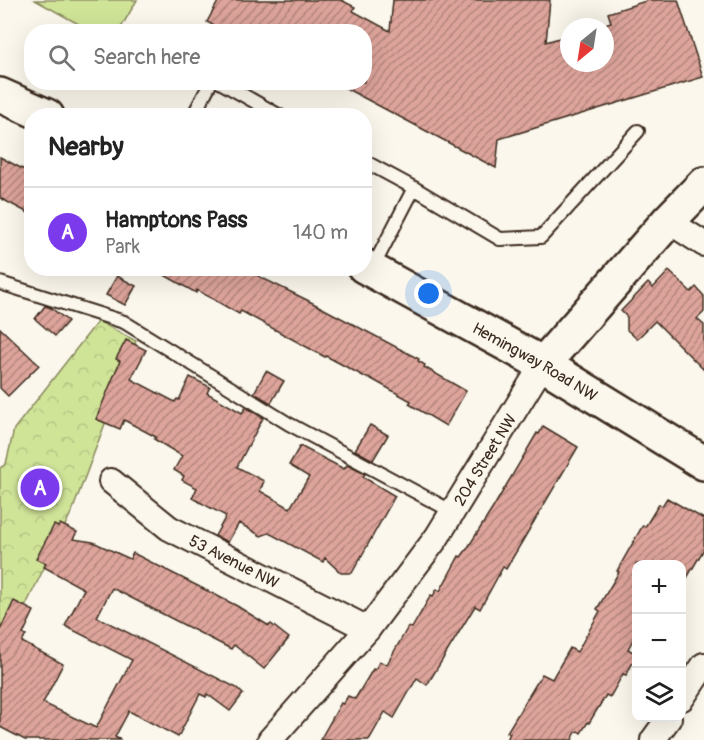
<!DOCTYPE html>
<html lang="en">
<head>
<meta charset="utf-8">
<style>
	:root { --surface:#fff; --page:#f2f2f2; --text:#222; --muted:#767676; --line:#e0e0e0; --accent:#7c3aed }
	body { margin:0; font-family:Pangolin,sans-serif; background:var(--page); color:var(--text) }
	.controls { position:absolute; right:18px; bottom:18px; display:grid; overflow:hidden; border-radius:12px; box-shadow:0 6px 24px #0002 }
	.controls button { width:54px; height:54px; display:grid; place-items:center; padding:0; border:0; border-bottom:2px solid var(--line); background:var(--surface); color:var(--text); font:30px sans-serif }
	.compass { position:absolute; left:560px; top:18px; width:54px; height:54px; border-radius:50%; background:var(--surface); box-shadow:0 6px 24px #0002; rotate:210deg }
	.you { position:absolute; left:429px; top:294px; width:21px; height:21px; margin:-15px; border:4px solid #fff; border-radius:50%; background:#1a73e8; box-shadow:0 0 0 9px #1a73e833 }
	.badge { display:grid; place-items:center; width:39px; height:39px; border-radius:50%; background:var(--accent); color:#fff; font-size:20px; font-weight:700 }
	.pin { position:absolute; translate:-50% -50%; border:3px solid #fff; box-shadow:0 2px 6px #0006 }
	.list { margin:0; padding:0; list-style:none }
	h2 { display:flex; justify-content:space-between; align-items:center; height:78px; margin:0; padding:0 24px; font-size:26px }
	h2 small { font-size:20px; font-weight:400; color:var(--muted) }
	.list li { display:grid; grid-template-columns:39px 1fr auto; gap:18px; align-items:center; box-sizing:border-box; height:90px; padding:0 24px; border-top:2px solid var(--line) }
	.list b { display:block; font-size:22px; white-space:nowrap }
	.list p { margin:0; font-size:20px; white-space:nowrap; color:var(--muted) }
	.list em { font-size:20px; font-style:normal; color:var(--muted) }
	.icon { flex:none; width:33px; height:33px; fill:none; stroke:currentColor; stroke-width:2; stroke-linecap:round; stroke-linejoin:round }
	.map { position:relative; flex:none; width:704px; height:740px; overflow:hidden }
	.search { position:absolute; background:var(--surface); box-shadow:0 6px 24px #0002; left:24px; top:24px; width:348px; height:66px; display:flex; align-items:center; gap:15px; box-sizing:border-box; padding:0 21px; border-radius:24px; color:var(--muted); font-size:22px }
	.panel { position:absolute; background:var(--surface); box-shadow:0 6px 24px #0002; left:24px; top:108px; width:348px; height:168px; border-radius:24px }
	.map>svg:first-child { display:block }
	.park { fill:url(#park-crowns); stroke:#86875b; stroke-width:1.5 }
	.pitch { fill:#d0e498; stroke:#86875b; stroke-width:1.5 }
	.building { fill:url(#building-hatch); stroke:#3b2a1e; stroke-width:1.5 }
	.lines { fill:none; stroke-linecap:round; stroke-linejoin:round }
	.lane-casing { stroke:#3b2a1e; stroke-width:16 }
	.street-casing { stroke:#3b2a1e; stroke-width:28 }
	.secondary-casing { stroke:#3b2a1e; stroke-width:38 }
	.lane { stroke:#fbf7ec; stroke-width:12 }
	.street { stroke:#fbf7ec; stroke-width:24 }
	.secondary { stroke:#fbf7ec; stroke-width:33 }
	.labels { text-anchor:middle; stroke-width:6; stroke-linejoin:round; paint-order:stroke }
	.street-label { font-size:16px; fill:#3b2a1e; stroke:#fbf7ec }
</style>
</head>
<body>
<div class="map">
<svg width="704" height="740" viewBox="0 0 704 740">
	<defs>
		<pattern id="park-crowns" width="20" height="18" patternUnits="userSpaceOnUse" patternTransform="scale(1.5)"><rect width="20" height="18" fill="#d0e498"/><path d="M2 6a3 3 0 1 1 6 0M12 15a3 3 0 1 1 6 0" fill="none" stroke="#b4c483"/></pattern>
		<pattern id="building-hatch" width="6" height="6" patternUnits="userSpaceOnUse" patternTransform="scale(1.5)"><rect width="6" height="6" fill="#dda49b"/><path d="M-1 1l2-2M0 6l6-6M5 7l2-2" fill="none" stroke="#b4867e"/></pattern>
	</defs>
	<rect width="100%" height="100%" fill="#fbf7ec"/>
	<filter id="ink" filterUnits="userSpaceOnUse"><feTurbulence type="fractalNoise" baseFrequency=".0167" numOctaves="2"/><feDisplacementMap in="SourceGraphic" scale="12" xChannelSelector="R" yChannelSelector="G"/><feConvolveMatrix kernelMatrix="1 2 1 2 8 2 1 2 1" color-interpolation-filters="sRGB"/></filter>
	<g filter="url(#ink)">
		<path class="park" d="M98,321L136,341L73,509L0,658V468L6,464L14,429Z"/>
		<path class="pitch" d="M35,0H137L119,31H91Z"/>
		<g class="building">
			<path d="M219,0H341L355,7L353,11L390,31L393,0H550L546,42L569,35V63H605V24L611,22L608,13L649,0H678L703,77L499,139L496,168L334,82H364V32H225L207,22Z"/>
			<path d="M0,157L32,174V215L0,198Z"/>
			<path d="M152,268H242L307,300L419,359L418,361L425,365L424,367L466,391L446,426L409,404L411,401L368,377L367,378L326,356L325,357L241,311L239,314L197,290L196,293Z"/>
			<path d="M669,271L691,292L696,287L704,296V312L697,319L704,325V370L655,321L637,339L627,330V317L621,311L648,283L653,288Z"/>
			<path d="M117,276L136,286L125,305L106,295Z"/>
			<path d="M45,306L51,308L68,321L55,336L35,319Z"/>
			<path d="M0,328L39,365L8,396L0,388Z"/>
			<path d="M126,340L146,350L131,379L175,402L177,399L179,400L190,377L210,387L207,393L242,413L246,407L263,418L237,467L264,481L260,491L290,508L309,477L289,465L300,446L344,469L347,465L365,474L363,477L395,496L352,573H341L325,558L323,562L269,533L261,536L239,523L228,542L215,536L226,516L192,498L197,488L182,480L184,476L174,470L182,456L154,439L156,437L124,420L120,429L96,419L120,361L116,359Z"/>
			<path d="M266,371L284,381L271,403L254,393Z"/>
			<path d="M370,425L388,435L373,460L355,450Z"/>
			<path d="M543,426L578,447L506,569L503,567L480,609L475,606L427,685L417,678L394,718L385,712L369,740H320L341,703L343,704L348,696L355,699L373,669L375,670L379,662L387,664L408,627L412,628L431,595L433,596L437,589L440,591L459,556L461,557L467,549L493,508L537,433L539,434Z"/>
			<path d="M667,498L704,519V549L681,588V564H636V634L628,649L636,654V657L626,675L623,674L610,697L606,695L589,723L588,722L581,733L578,731L576,732L572,740H507L510,733L507,732L542,674L552,679L570,648L577,652L600,611L597,609L619,572L617,571L643,525L645,527L659,504L662,506Z"/>
			<path d="M60,524L77,532L73,539L93,542L130,559L133,553L237,606L269,626L271,624L289,638L264,669L234,645L231,649L112,588L97,617L237,688L243,694L230,711L207,694L206,697L200,694L178,737L129,711L115,737L121,740H25L0,727V630L14,601L34,611L23,634L26,635L22,642L63,664L43,703L96,728L132,660L65,626L84,589L44,567L46,563L36,559L54,525L58,527Z"/>
		</g>
		<g class="lines">
			<defs>
				<g id="lane">
					<path d="M220,82L280,116"/>
					<path d="M193,116L211,82"/>
					<path d="M364,161L414,188"/>
					<path d="M372,269L414,188L500,239L541,237L638,131"/>
					<path d="M0,283L124,322L289,424L453,512"/>
				</g>
				<g id="street">
					<path d="M668,221L704,244"/>
					<path id="s1" d="M111,481L169,528L368,629"/>
					<path d="M682,698L704,665"/>
					<path id="s2" d="M270,740L368,629L437,537L543,364"/>
					<path d="M653,740L669,718"/>
				</g>
				<g id="secondary">
					<path d="M0,95L47,116"/>
					<path id="s3" d="M364,266L543,364L704,463"/>
					<path d="M543,364L668,221L704,184"/>
				</g>
			</defs>
			<use href="#lane" class="lane-casing"/>
			<use href="#street" class="street-casing"/>
			<use href="#secondary" class="secondary-casing"/>
			<use href="#lane" class="lane"/>
			<use href="#street" class="street"/>
			<use href="#secondary" class="secondary"/>
		</g>
	</g>
	<g class="labels">
		<g class="street-label">
			<text dy="6" stroke="none"><textPath href="#s3" startOffset="196">Hemingway Road NW</textPath></text>
			<text dy="6" stroke="none"><textPath href="#s2" startOffset="354">204 Street NW</textPath></text>
			<text dy="6" stroke="none"><textPath href="#s1" startOffset="148">53 Avenue NW</textPath></text>
		</g>
	</g>
</svg>
<div class="controls">
<button>+</button>
<button>−</button>
<button><svg class="icon" aria-label="layers" viewBox="0 0 24 24"><path d="M12 4l9 5-9 5-9-5zM3 14l9 5 9-5"/></svg></button>
</div>
<svg class="compass" viewBox="-18 -18 36 36"><path d="M0-13l5 13h-10z" fill="#e53935"/><path d="M0 13l5-13h-10z" fill="#767676"/></svg>
<div class="you"></div>
<div class="pin badge" style="left:40px;top:488px">A</div>
<div class="search"><svg class="icon" aria-label="search" viewBox="0 0 24 24"><circle cx="10" cy="10" r="6"/><path d="M15 15l6 6"/></svg>Search here</div>
<section class="panel">
<h2>Nearby<small></small></h2>
<ul class="list">
<li><span class="badge">A</span><div><b>Hamptons Pass</b><p>Park</p></div><em>140 m</em></li>
</ul>
</section>
</div>
</body>
</html>
